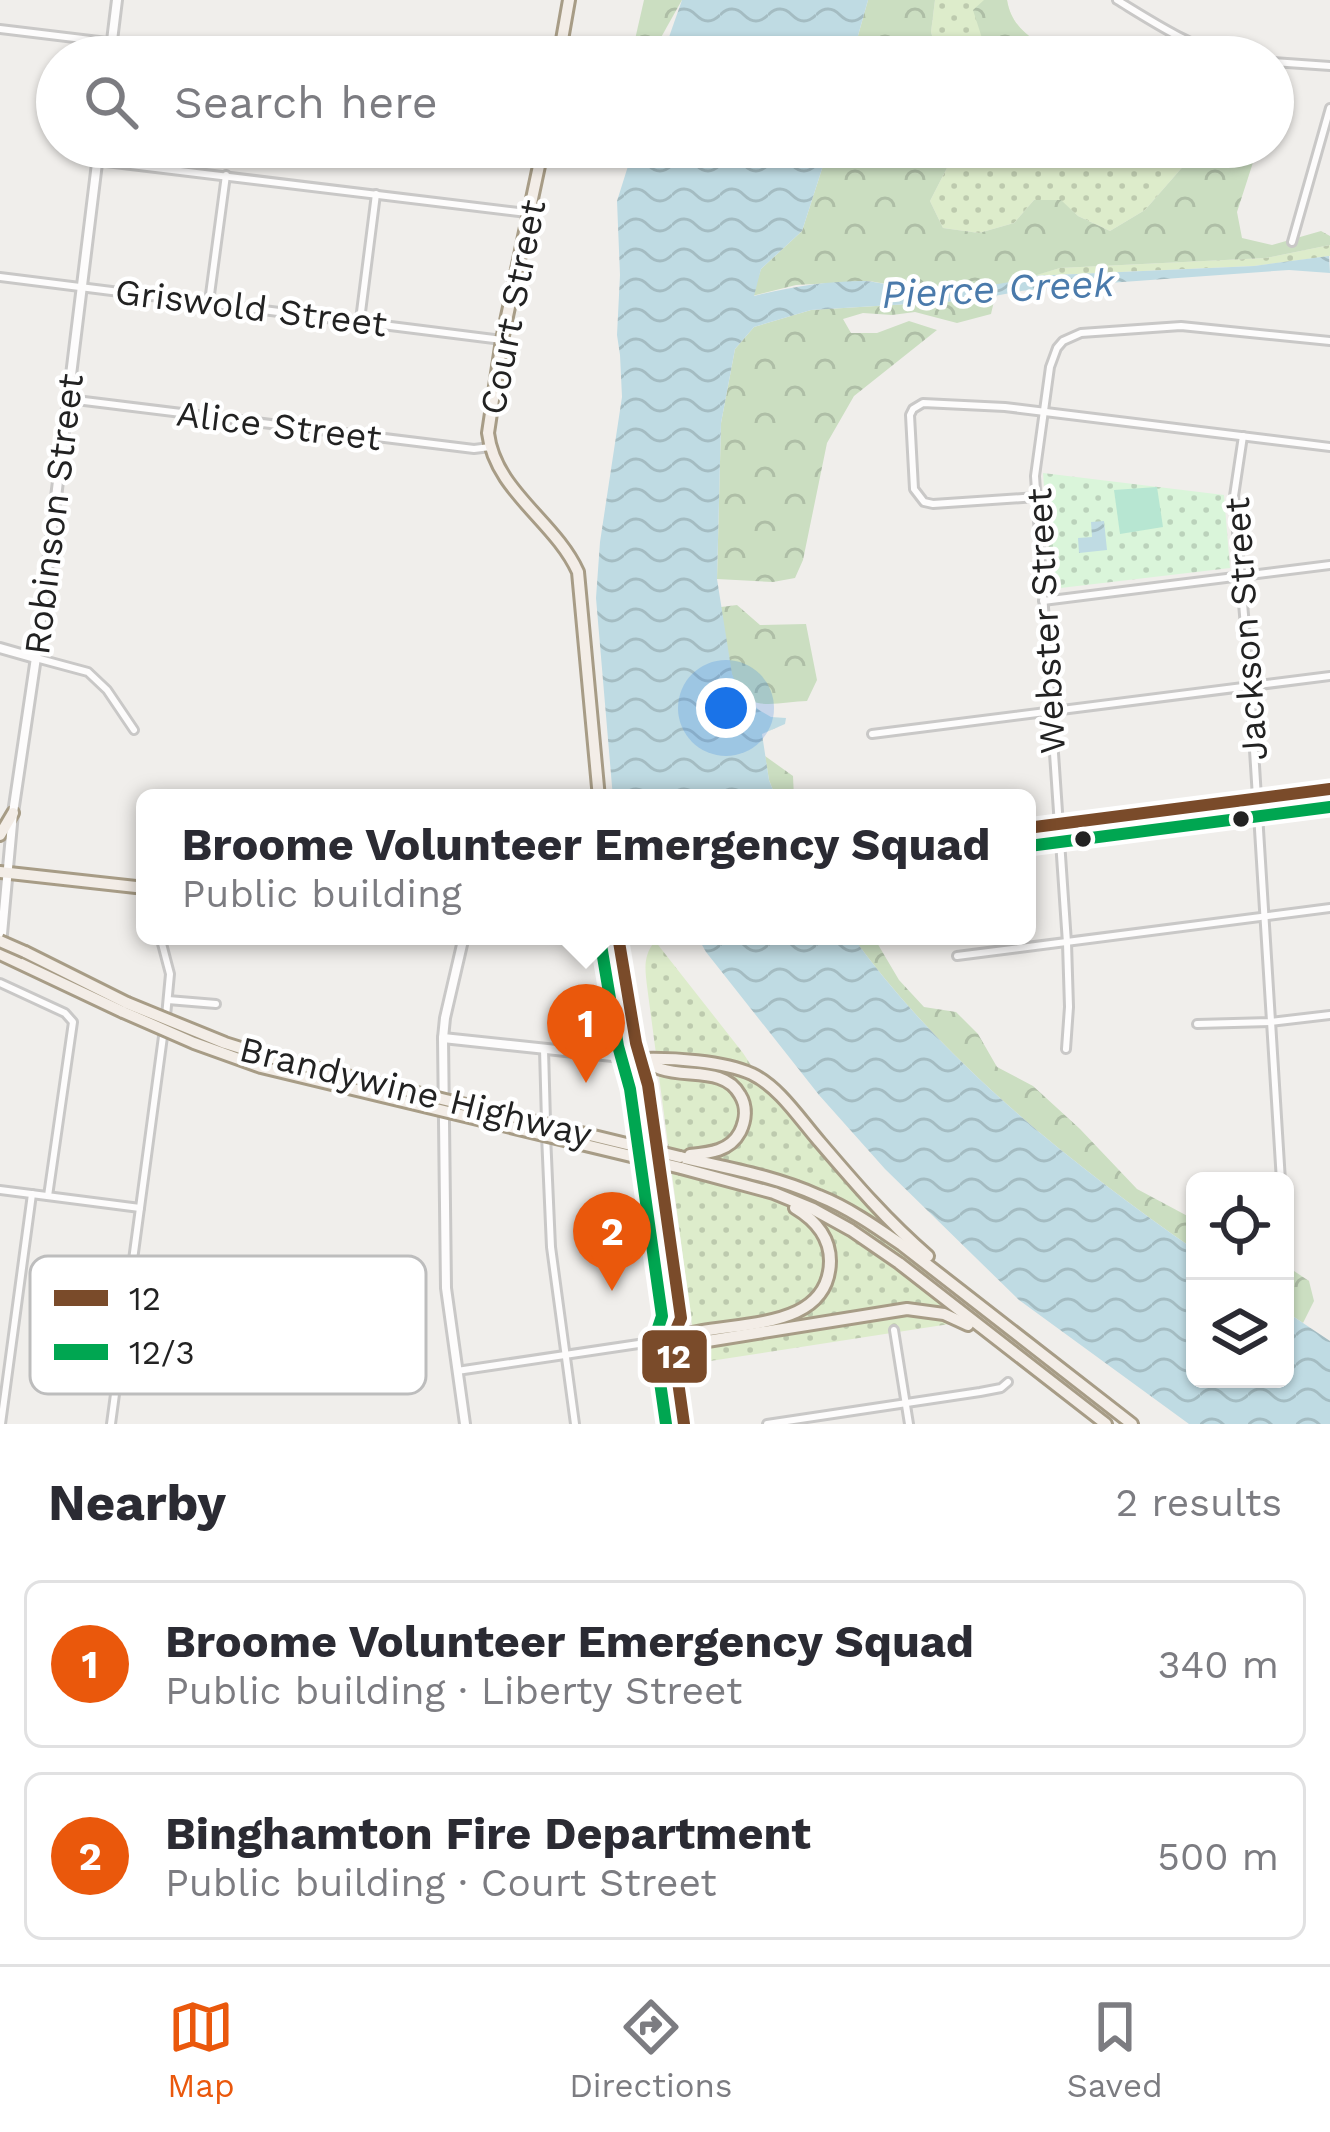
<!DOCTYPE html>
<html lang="en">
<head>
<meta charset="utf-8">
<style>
	:root { --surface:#fff; --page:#f2f2f3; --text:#2b2b33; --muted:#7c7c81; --line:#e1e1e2; --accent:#ea580c }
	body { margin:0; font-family:"Work Sans",sans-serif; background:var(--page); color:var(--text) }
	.controls { position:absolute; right:36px; bottom:36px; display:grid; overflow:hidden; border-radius:18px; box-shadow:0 3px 9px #0004 }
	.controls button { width:108px; height:108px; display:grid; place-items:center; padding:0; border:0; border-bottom:3px solid var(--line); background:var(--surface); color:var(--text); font:60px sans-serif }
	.you { position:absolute; left:726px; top:708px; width:42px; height:42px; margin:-30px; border:9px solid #fff; border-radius:50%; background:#1a73e8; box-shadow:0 0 0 18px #1a73e833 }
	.badge { display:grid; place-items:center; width:78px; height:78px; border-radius:50%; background:var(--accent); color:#fff; font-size:39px; font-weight:700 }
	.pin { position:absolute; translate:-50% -99px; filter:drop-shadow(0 3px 6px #0008) }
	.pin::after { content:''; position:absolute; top:63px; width:42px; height:36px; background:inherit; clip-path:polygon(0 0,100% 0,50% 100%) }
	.popup { position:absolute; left:136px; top:789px; width:900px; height:156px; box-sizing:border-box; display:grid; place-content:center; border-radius:18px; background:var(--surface); filter:drop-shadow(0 3px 9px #0005); font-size:39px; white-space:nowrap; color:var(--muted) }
	.popup b { font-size:45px; color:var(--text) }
	.popup::after { content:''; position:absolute; left:50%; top:100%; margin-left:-24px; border:24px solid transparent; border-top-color:var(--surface) }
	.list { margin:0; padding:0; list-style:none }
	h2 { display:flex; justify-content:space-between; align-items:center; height:156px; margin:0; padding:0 48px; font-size:51px }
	h2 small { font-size:39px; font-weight:400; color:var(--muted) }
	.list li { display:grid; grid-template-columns:78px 1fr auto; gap:36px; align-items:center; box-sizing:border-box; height:168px; margin:0 24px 24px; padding:0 24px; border:3px solid var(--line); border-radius:18px }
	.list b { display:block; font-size:45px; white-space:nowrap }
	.list p { margin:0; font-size:39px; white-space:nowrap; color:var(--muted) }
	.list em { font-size:39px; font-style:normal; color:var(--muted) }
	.icon { flex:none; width:66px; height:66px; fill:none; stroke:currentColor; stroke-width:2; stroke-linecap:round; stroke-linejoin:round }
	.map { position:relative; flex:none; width:1330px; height:1424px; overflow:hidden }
	.search { position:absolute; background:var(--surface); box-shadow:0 3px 9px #0004; left:36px; right:36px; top:36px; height:132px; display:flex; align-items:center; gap:30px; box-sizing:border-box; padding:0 42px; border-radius:66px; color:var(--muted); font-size:45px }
	.sheet { height:540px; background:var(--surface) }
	nav { display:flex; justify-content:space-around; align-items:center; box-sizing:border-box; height:168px; border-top:3px solid var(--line); background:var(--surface); font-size:33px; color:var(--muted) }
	nav a { display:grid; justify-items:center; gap:6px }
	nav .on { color:var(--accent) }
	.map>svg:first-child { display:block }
	.grass { fill:url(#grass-dots) }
	.forest { fill:url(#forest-crowns) }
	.park { fill:url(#park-dots) }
	.pitch { fill:#b7e6d2 }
	.water { fill:url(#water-waves) }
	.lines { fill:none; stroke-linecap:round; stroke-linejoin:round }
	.minor-casing { stroke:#c9c8c7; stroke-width:12 }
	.tertiary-casing { stroke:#c9c8c7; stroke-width:14 }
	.primary-casing { stroke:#a79c86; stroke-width:16 }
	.minor { stroke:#fdfcfc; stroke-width:6 }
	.tertiary { stroke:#fdfcfc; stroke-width:8 }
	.primary { stroke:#f3ede7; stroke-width:10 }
	.primary-bridge-casing { stroke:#a79c86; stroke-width:16; stroke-linecap:butt }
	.primary-bridge { stroke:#f3ede7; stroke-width:10 }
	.bus-1-casing { stroke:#fff; stroke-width:21 }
	.bus-2-casing { stroke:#fff; stroke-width:21 }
	.bus-1 { stroke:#7a4b2a; stroke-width:12 }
	.bus-2 { stroke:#00a651; stroke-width:12 }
	.bus-dot { fill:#222; stroke:#fff; stroke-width:4.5 }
	.labels { text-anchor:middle; stroke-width:9; stroke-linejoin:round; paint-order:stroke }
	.street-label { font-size:36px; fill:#222; stroke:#fff }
	.water-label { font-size:39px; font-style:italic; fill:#4a7aab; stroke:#fff }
	.key { fill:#fff; stroke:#bdbdbd; stroke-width:3 }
	.key-label { font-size:33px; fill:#222 }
	.line-badge { stroke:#fff; stroke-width:4.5 }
	.badge-label { font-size:33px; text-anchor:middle; font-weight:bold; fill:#fff }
</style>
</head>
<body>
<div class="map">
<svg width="1330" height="1424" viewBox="0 0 1330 1424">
	<defs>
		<pattern id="grass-dots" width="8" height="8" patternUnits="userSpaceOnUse" patternTransform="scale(3)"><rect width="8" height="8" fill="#ddeccb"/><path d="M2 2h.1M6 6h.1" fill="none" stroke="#bdcaae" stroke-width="1.8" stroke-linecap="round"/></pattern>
		<pattern id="forest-crowns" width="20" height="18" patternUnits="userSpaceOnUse" patternTransform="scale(3)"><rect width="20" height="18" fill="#cbdec1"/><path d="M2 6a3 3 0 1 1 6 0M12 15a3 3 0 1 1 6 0" fill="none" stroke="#aebea6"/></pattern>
		<pattern id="park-dots" width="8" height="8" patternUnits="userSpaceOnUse" patternTransform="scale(3)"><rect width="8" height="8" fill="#daf5da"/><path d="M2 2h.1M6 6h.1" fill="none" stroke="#bbd2bb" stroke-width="1.8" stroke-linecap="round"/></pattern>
		<pattern id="water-waves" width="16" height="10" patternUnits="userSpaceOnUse" patternTransform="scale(3)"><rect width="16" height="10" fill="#bfdbe3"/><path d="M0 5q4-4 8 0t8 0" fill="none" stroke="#a4bcc2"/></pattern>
	</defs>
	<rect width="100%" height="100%" fill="#f0eeeb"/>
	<g class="grass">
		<path d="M935,0H1007C1012,32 1039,43 1065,57H938L931,32Z"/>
		<path d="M975,147H1200L1145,210L1110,231L1078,216L1060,200H1034L1014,223L979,233L943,228L930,201L949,164L975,152Z"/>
		<path d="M1330,245V256L1254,266L1032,276L1060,268L1266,258Z"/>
		<path d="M655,941L743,1053L771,1096L969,1321L697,1363L647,986C645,968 643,956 655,941Z"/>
	</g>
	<g class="forest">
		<path d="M644,0H682L650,57H631Z"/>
		<path d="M868,0H935L931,32L938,57H852Z"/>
		<path d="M984,0H1007C1012,32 1039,43 1065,57H988L973,10Z"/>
		<path d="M829,147H975V152L949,164L930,201L943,228L979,233L1014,223L1034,200H1061L1078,216L1110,231L1145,210L1200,147H1258L1237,212L1242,238L1272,245L1321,231L1330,236V245L1266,258L1060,268L1007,284L909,288L869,281L796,285L752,296L761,269L802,231Z"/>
		<path d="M974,300L994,301L991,314L957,323L915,312L892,315L863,313L843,319L851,333H877L909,321L937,330L854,396L827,443L803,560L795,578L773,582L717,579L721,423L735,349L754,327L811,310Z"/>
		<path d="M737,605L760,625L806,624L817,680L807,701C792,701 772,706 758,703C725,696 725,634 721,607Z"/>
		<path d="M765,756L793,776L794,798H776L769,780Z"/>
		<path d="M852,936H873L899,980L924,1007L956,1012L978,1034L997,1067L1033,1086L1080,1129L1137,1189L1195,1220V1250C1068,1161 943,1062 852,936Z"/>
		<path d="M1285,1265L1309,1281L1314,1301L1303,1323L1285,1311Z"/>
	</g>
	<path class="park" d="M1043,473L1224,495L1230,568L1052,589Z"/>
	<path class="pitch" d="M1157,487L1163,527L1120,534L1114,490Z"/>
	<g class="water">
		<path d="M682,0H868L852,57H662Z"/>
		<path d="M634,147H829L802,231L761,269L754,296C790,287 826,281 865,281C880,282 896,287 911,288C951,290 994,288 1032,276L1254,266L1329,256L1330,273L1289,270L1067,286L1021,291L974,300L811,310L754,327L735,349L721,423L717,579L732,674L740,693L759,710L771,717L786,718L785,724L762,734L769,780L776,798H613L596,598L600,542L622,397L620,355L617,335L620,275L617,201Z"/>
		<path d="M1104,521L1107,550L1079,553L1078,538L1092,537L1091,522Z"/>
		<path d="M697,936H852C943,1062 1068,1161 1195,1250V1379H1285V1311L1330,1341V1424H1189L1019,1300L885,1169L819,1095L706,952Z"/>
	</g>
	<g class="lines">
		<defs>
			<g id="minor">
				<path d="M1117,0C1153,22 1189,46 1231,57"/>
				<path d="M0,29L231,57"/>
				<path d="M1273,62L1330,66"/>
				<path d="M98,161L527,213"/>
				<path d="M1292,242L1330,108"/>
				<path d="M0,277L502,340"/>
				<path d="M209,302L226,175"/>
				<path d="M360,320L376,194"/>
				<path d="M68,399L474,449L490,447"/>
				<path d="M1243,436L1234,496L1250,686L1281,1181"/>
				<path d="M1037,497L933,504L924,502L914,489L910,415L913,409L923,403L1005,407L1330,447"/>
				<path d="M1043,601L1330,565"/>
				<path d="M36,658L88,672L107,690L134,730"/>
				<path d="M872,734L1330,676"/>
				<path d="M160,936L170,974L166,1016"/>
				<path d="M957,956L1330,908"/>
				<path d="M0,983L65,1013L73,1022L48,1196"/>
				<path d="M168,1000L216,1004"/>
				<path d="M1197,1024L1270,1022L1330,1015"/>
				<path d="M544,1049L546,1122"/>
				<path d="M1066,1049L1069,1007L1067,943L1035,476L1050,367L1057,348L1063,341L1081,333L1181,326L1330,341"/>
				<path d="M546,1135L551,1247L575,1424"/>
				<path d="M0,1190L140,1208"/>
				<path d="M894,1330L909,1424"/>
				<path d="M457,1371L672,1339"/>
				<path d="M1,1424L32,1194"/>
				<path d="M111,1424L164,1029"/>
				<path d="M767,1424L980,1392L1001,1388L1008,1382"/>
			</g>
			<g id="tertiary">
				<path d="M110,57L117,0"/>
				<path d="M0,648L35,658"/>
				<path d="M464,936L445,1018L443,1038L446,1288L465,1424"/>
				<path d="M1,945L13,813L38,644L99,147"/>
				<path d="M443,1038L641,1059"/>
			</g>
			<g id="primary">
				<path d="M559,57L569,0"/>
				<path d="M543,147L502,340L488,433C495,491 555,521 578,572L599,798"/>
				<path d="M1027,828L1330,789"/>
				<path d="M0,835L13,813"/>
				<path d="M0,872L145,888"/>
				<path d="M618,936L636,1043L648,1085L681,1318L672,1339"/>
				<path d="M25,952L127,1003"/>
				<path d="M0,954L123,1012"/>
				<path d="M641,1059C672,1058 723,1061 752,1074C779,1087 799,1118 818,1140C853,1181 887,1221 928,1256"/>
				<path d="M644,1061C649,1063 655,1067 661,1069C687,1078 725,1067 740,1095C747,1106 746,1120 740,1132C730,1151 710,1153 690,1155"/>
				<path d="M640,1062L633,1086L637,1117L684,1424"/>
				<path d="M680,1157C727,1168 775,1176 819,1196C849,1208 876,1227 902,1245L1132,1424"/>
				<path d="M681,1168L774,1193L813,1209L851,1230L899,1263L1106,1424"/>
				<path d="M675,1338C723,1319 829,1336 830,1261C830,1236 815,1220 795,1208"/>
				<path d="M672,1339L695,1343L907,1309L944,1314L968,1325"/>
			</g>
		</defs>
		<use href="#minor" class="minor-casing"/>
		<use href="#tertiary" class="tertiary-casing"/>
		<use href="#primary" class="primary-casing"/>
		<use href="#minor" class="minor"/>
		<use href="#tertiary" class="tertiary"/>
		<use href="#primary" class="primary"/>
		<defs>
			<g id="primary-bridge">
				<path d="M0,941L25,952"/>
				<path d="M127,1003L225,1043L269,1057L680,1157"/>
				<path d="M123,1012L194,1043L261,1067L681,1168"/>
			</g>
		</defs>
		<use href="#primary-bridge" class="primary-bridge-casing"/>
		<use href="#primary-bridge" class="primary-bridge"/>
		<defs>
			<g id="bus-1">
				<path d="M1027,828L1330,789"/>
				<path d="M618,936L636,1043L648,1085L681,1318L672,1339L684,1424"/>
			</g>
			<g id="bus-2">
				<path d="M1029,846L1330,807"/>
				<path d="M600,939L618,1046L630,1089L662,1316L654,1340L666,1424"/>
			</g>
		</defs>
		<use href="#bus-1" class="bus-1-casing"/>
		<use href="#bus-2" class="bus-2-casing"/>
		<use href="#bus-1" class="bus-1"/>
		<use href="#bus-2" class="bus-2"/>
	</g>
	<g class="bus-dot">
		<circle cx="1241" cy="819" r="10"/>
		<circle cx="1083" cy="839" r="10"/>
	</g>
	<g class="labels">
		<g class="street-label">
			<text transform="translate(251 307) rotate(7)" y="13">Griswold Street</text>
			<text transform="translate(512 307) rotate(-79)" y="13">Court Street</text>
			<text transform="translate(279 425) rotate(7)" y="13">Alice Street</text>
			<text transform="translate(53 514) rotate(-83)" y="13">Robinson Street</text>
			<text transform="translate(1045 621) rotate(-93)" y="13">Webster Street</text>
			<text transform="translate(1245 629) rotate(-94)" y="13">Jackson Street</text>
			<text transform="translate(416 1091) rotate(14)" y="13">Brandywine Highway</text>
		</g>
		<g class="water-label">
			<text transform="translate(998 288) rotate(-3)" y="14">Pierce Creek</text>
		</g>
	</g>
	<rect x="30" y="1256" width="396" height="138" rx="18" class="key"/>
	<rect x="54" y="1290" width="54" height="16" fill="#7a4b2a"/>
	<rect x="54" y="1344" width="54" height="16" fill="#00a651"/>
	<g class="key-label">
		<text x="129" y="1310">12</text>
		<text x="129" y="1364">12/3</text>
	</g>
	<rect class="line-badge" x="640" y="1328" width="69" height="57" rx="12" fill="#7a4b2a"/>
	<g class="badge-label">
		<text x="674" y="1368">12</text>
	</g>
</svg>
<div class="controls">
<button><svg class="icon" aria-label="locate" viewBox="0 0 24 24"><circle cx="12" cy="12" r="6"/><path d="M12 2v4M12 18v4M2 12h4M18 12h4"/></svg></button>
<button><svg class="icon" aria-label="layers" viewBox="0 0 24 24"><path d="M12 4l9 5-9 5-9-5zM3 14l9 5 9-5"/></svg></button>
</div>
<div class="you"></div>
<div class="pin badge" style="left:586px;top:1083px">1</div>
<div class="popup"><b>Broome Volunteer Emergency Squad</b>Public building</div>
<div class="pin badge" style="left:612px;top:1291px">2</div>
<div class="search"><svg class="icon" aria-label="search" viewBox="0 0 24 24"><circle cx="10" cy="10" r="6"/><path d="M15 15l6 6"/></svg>Search here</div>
</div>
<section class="sheet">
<h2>Nearby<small>2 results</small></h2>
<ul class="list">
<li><span class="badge">1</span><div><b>Broome Volunteer Emergency Squad</b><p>Public building · Liberty Street</p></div><em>340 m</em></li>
<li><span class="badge">2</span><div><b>Binghamton Fire Department</b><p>Public building · Court Street</p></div><em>500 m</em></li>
</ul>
</section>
<nav>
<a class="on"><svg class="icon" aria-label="map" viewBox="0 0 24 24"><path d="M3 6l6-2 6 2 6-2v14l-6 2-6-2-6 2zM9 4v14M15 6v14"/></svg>Map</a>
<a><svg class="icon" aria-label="directions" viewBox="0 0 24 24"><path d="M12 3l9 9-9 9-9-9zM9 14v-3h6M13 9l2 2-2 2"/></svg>Directions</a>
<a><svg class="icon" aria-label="saved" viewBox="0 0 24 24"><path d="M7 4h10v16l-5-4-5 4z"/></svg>Saved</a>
</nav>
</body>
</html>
